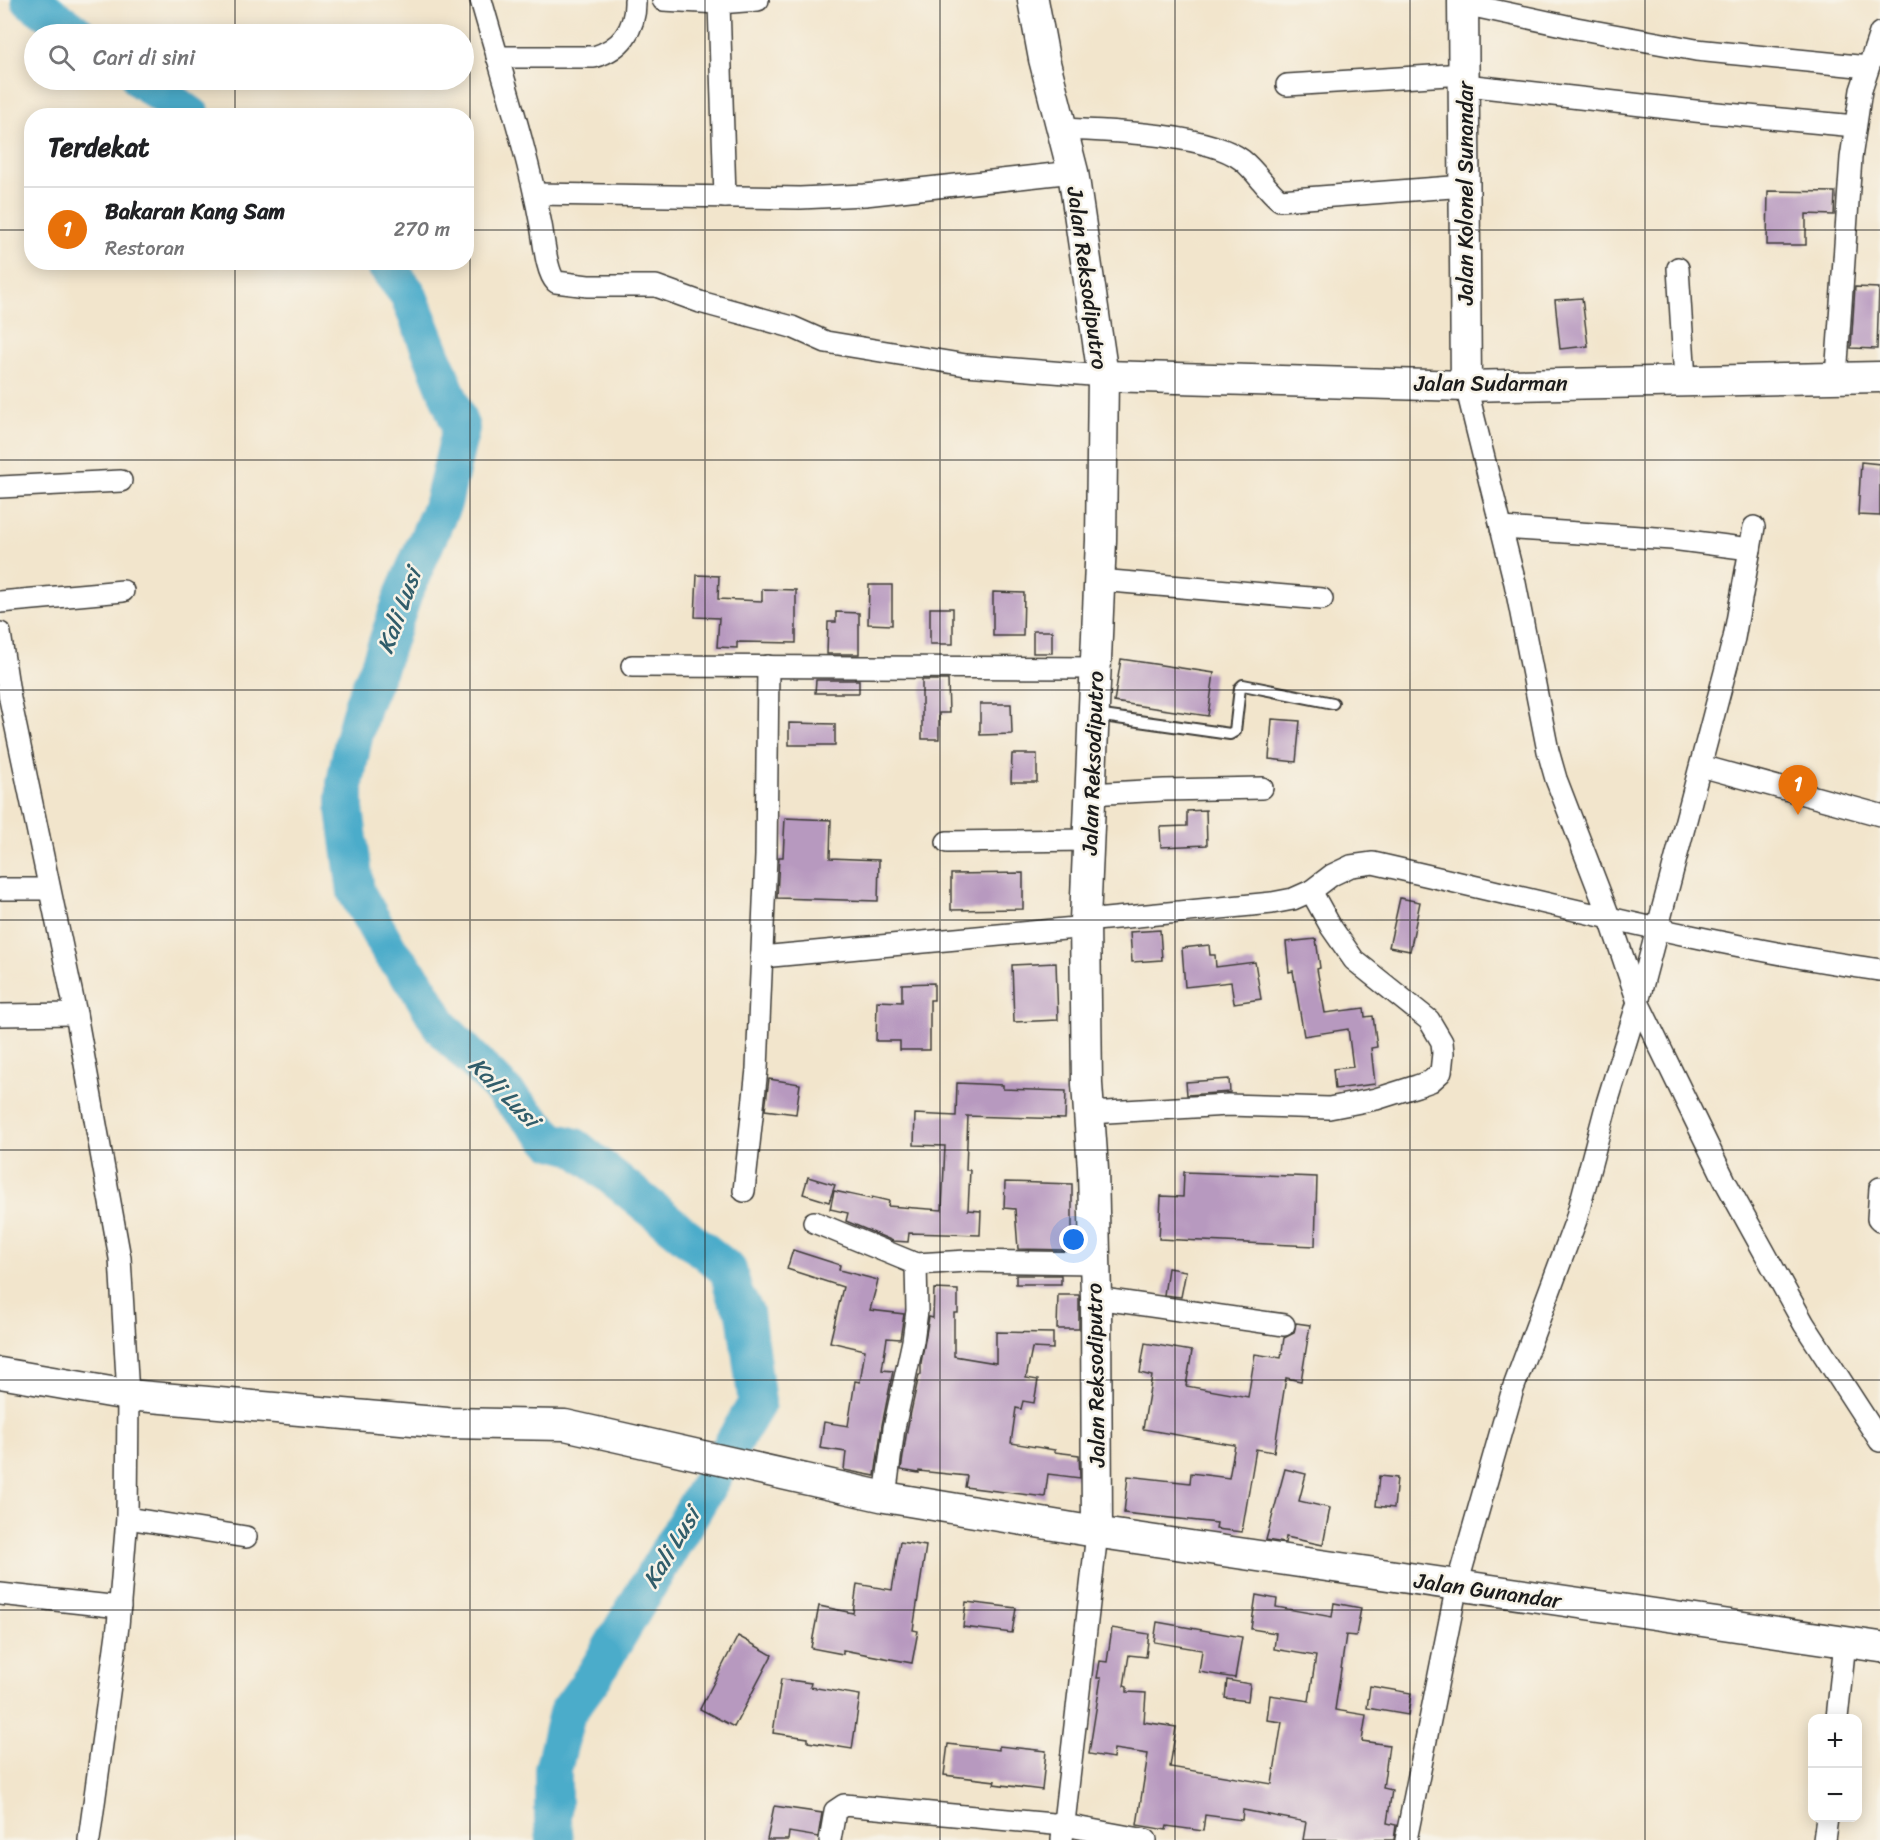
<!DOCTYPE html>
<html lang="id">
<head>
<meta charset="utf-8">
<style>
	:root { --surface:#fff; --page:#f6f6f6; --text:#202124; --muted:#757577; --line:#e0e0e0; --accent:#d93025 }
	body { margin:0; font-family:Sriracha,sans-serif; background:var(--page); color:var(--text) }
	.controls { position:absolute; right:18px; bottom:18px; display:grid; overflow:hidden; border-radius:12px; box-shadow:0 3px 15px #0003 }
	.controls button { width:54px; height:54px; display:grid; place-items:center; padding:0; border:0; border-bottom:2px solid var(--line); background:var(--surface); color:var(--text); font:30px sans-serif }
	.you { position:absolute; left:1074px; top:1240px; width:21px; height:21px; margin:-15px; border:4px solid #fff; border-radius:50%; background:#1a73e8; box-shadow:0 0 0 9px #1a73e833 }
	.badge { display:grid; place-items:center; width:39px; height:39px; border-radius:50%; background:var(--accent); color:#fff; font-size:20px; font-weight:700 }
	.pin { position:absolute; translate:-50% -50px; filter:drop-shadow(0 2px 3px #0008) }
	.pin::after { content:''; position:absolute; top:32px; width:21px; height:18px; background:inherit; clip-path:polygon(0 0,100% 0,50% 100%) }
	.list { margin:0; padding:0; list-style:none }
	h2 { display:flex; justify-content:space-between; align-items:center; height:78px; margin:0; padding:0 24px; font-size:26px }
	h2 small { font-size:20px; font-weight:400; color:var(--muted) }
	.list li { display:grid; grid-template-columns:39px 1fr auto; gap:18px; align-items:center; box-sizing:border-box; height:84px; padding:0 24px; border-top:2px solid var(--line) }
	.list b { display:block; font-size:22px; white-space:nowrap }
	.list p { margin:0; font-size:20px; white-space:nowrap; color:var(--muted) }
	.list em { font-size:20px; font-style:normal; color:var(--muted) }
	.icon { flex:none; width:33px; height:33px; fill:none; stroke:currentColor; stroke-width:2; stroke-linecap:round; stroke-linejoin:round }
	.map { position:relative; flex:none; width:1880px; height:1840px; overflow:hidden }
	.search { position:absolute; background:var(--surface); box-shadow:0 3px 15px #0003; left:24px; top:24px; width:450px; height:66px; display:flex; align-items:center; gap:15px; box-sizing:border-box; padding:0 21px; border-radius:33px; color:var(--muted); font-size:22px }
	.panel { position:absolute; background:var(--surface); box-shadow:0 3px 15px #0003; left:24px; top:108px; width:450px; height:162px; border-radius:24px }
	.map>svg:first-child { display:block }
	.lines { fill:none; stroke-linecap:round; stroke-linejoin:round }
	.river { stroke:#4bacca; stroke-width:38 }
	.building { fill:#b799bf }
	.lane-casing { stroke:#3c3a36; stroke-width:14 }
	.street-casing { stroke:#3c3a36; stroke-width:24 }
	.secondary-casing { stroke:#3c3a36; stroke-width:33 }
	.lane { stroke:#fff; stroke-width:10 }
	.street { stroke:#fff; stroke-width:21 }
	.secondary { stroke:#fff; stroke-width:30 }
	.grid { fill:none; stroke:#1c1c1c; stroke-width:1.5; stroke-opacity:0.55 }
	.labels { text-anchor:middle; stroke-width:5; stroke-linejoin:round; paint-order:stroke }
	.street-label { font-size:22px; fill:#1c1c1c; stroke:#f7f3e8 }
	.water-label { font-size:24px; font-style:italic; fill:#315d6a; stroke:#f7f3e8 }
</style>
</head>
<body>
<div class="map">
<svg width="1880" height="1840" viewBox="0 0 1880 1840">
	<rect width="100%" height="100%" fill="#f7f3e8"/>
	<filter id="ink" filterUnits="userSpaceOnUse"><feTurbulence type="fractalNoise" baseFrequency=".0167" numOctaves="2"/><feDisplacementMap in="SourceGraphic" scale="12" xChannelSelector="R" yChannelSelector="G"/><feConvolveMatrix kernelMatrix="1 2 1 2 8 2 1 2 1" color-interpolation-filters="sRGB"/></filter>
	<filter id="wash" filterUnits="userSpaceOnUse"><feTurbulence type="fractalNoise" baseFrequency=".008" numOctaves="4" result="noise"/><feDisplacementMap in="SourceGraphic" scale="24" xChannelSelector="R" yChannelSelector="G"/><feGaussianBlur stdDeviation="1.35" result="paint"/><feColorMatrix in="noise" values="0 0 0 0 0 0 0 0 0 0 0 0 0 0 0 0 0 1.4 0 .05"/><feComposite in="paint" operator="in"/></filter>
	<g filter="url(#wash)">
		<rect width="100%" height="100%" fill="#f2e5cc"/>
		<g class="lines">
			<g class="river">
				<path d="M30,0L78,34"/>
				<path d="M141,80L192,116"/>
				<path d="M383,262L408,294L461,428L443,503L404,593L379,666L363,703L354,736L345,783V809L356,892L390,952L415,982L443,1029L552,1141L575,1147L728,1270L735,1296L745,1312L757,1403L594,1676L567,1713L553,1770V1822L555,1840"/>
			</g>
		</g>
		<g id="blocks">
			<g class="building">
				<path d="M1768,191L1835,192L1834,215L1806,214V245H1767Z"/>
				<path d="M1855,287L1879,288L1877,349L1851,348Z"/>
				<path d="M1582,298L1588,346L1560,349L1555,300Z"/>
				<path d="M1861,462L1880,464V516L1858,515Z"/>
				<path d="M697,575L719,576L718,599L762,601V589L796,590V643L737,642V648L717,647L719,618L695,617Z"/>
				<path d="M869,585H892V625L868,624Z"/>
				<path d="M993,592L1024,593L1023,636H993Z"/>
				<rect x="930" y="608" width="23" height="36"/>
				<path d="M836,612L859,613V654H827L828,622H836Z"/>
				<rect x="1033" y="631" width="19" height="22"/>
				<path d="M1121,659L1214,673L1208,716L1114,702Z"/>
				<path d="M816,680H859V693H815Z"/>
				<path d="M922,680H948L949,713H939V739H922Z"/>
				<path d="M980,704H1011L1012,734L980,735Z"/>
				<path d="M1272,719L1300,721L1296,762L1269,759Z"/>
				<path d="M789,723L835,724V745H789Z"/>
				<path d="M1012,754H1037V782H1011Z"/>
				<path d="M1206,810L1207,845L1161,847L1160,827L1187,826V811Z"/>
				<path d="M785,818L831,820L830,858L879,860L878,901L777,898L779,857H783Z"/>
				<path d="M1023,873V909L951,910V874Z"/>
				<path d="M1400,898L1420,902L1410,951L1389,947Z"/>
				<path d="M1160,930L1162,960L1132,962L1130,932Z"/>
				<path d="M1316,939L1320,968L1317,969L1325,1013L1364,1008L1365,1017L1373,1016L1377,1047L1371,1048L1375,1084L1335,1089L1333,1069L1353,1067L1348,1029L1304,1036L1293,971L1289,972L1286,942Z"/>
				<path d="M1209,945L1210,955H1215L1216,967L1255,962L1261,999L1234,1003L1231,982L1185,987L1182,948Z"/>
				<path d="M1056,963L1058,1020L1014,1022L1012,965Z"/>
				<path d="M934,983V1000H930V1050H900V1041H876L877,1001L902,1002V984Z"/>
				<path d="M769,1079L800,1084L796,1114L765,1110Z"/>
				<path d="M1229,1079L1230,1092L1187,1095L1186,1082Z"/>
				<path d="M957,1083L1003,1085V1089L1066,1091L1065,1119L965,1116H968L966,1170H970L968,1210L981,1211L980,1235L909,1233L908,1242L893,1241L846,1221L848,1213L830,1209L834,1191L871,1199L872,1197L889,1201L888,1206L942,1210L945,1146L914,1145L915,1114L956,1116Z"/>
				<path d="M1184,1172L1317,1177L1315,1246L1159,1239L1161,1196L1183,1197Z"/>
				<path d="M808,1177L835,1185L829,1202L803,1194Z"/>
				<path d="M1005,1182L1072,1184V1238H1067L1066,1250L1018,1249L1015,1209L1004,1208Z"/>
				<path d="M793,1250L840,1265L839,1270L878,1280L870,1310L904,1314L900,1339L887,1338L882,1370L893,1371L882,1425L875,1476L844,1470L846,1452L820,1448L824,1422L848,1426L855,1381L860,1382L865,1350L830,1342L843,1287L787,1269Z"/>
				<path d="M1168,1268L1186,1271L1181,1297L1164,1295Z"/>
				<rect x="1016" y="1275" width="45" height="9"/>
				<path d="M934,1289L958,1290V1313H954V1356L996,1363V1332L1053,1333V1349L1032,1348L1026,1378L1038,1380L1034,1403L1023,1401L1021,1409L1016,1408L1011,1443L1055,1450L1054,1452L1079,1455L1080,1478L1048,1474L1045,1497L965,1487L967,1476L919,1471V1473L901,1470L907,1430L919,1375H921V1363L929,1317L933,1318Z"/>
				<path d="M1058,1295H1079V1329H1057Z"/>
				<path d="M1296,1323L1310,1325L1301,1381L1286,1378L1274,1452L1256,1449L1242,1532L1216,1529L1217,1523L1124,1513L1128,1476L1190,1483L1191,1473L1229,1478L1235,1445L1143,1429L1152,1376L1140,1373L1145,1343L1192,1351L1186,1386L1248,1397L1255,1354L1281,1358L1284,1338L1294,1333Z"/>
				<path d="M1285,1469L1306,1474L1299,1501L1330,1508L1323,1545L1286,1537L1285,1543L1266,1540Z"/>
				<path d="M1379,1476L1397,1478L1394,1508L1376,1506Z"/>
				<path d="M900,1542L926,1546L913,1630L918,1631L912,1663L843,1650V1654L811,1648L819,1606L853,1613L857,1584L892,1590Z"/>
				<path d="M1256,1595L1277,1599L1276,1607L1332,1617L1334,1603L1361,1608L1356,1636L1346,1635L1335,1710L1366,1715L1362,1741L1389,1745L1383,1788L1392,1790L1387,1823L1396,1825L1394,1840H1303L1306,1822L1243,1810L1242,1820L1205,1815L1203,1831L1167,1826L1166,1830L1137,1825L1148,1754L1114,1749L1113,1758L1089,1754L1101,1678H1097L1100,1661L1107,1662L1112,1628L1149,1634L1146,1657L1129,1655L1124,1686L1127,1687V1692L1146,1693L1144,1722L1176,1727L1170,1767L1272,1784L1282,1722L1267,1720L1270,1695L1309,1701L1316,1656L1274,1649L1276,1633L1251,1629Z"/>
				<path d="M966,1602L1016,1608L1012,1633L963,1627Z"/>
				<path d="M1157,1622L1242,1637L1235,1678L1199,1672L1202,1650L1154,1642Z"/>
				<path d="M738,1636L772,1655L734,1727L700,1709Z"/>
				<path d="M781,1679L811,1683L810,1687L860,1695L852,1749L808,1742V1738L773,1733Z"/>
				<path d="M1227,1680L1250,1684L1248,1701L1225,1698Z"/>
				<path d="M1370,1686L1411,1693L1408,1715L1367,1708Z"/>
				<path d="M948,1744L999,1750V1746L1046,1751L1042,1790L994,1784L995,1781L944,1775Z"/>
				<path d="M774,1806L822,1813L818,1837L789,1832L788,1840H767Z"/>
			</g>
		</g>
	</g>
	<g filter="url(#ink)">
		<use href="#blocks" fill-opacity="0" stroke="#3c3a36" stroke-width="1.5"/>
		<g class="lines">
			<defs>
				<path id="lane" d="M1096,715L1230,734L1235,731L1240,688L1243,685L1333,703"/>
				<g id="street">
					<path d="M481,0C502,75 527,149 541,225C544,240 546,272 556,282L588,286H656L700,302L792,327L826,342L966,365L1103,376"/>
					<path d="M663,0L719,3L758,0"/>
					<path d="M719,3L725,197"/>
					<path d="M1464,4L1576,28L1696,50L1868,67"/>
					<path d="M497,57H594C621,49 636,29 635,0"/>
					<path d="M1287,85L1464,74"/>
					<path d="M1465,85L1695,111L1855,126"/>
					<path d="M1062,129C1107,131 1207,133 1242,160C1257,172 1266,189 1280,200L1465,186"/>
					<path d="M535,194L800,198L865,195L1073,172"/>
					<path d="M1678,268L1685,380"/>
					<path d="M1836,377L1851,158L1861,90L1880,33"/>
					<path d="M1466,386L1515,583L1548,751L1556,779L1610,919L1638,1002L1725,1181L1804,1324L1880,1441"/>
					<path d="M0,487L121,481"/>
					<path d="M1501,528L1672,539L1750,549"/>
					<path d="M1099,580L1322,599"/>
					<path d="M0,602L123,591"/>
					<path d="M0,633L10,699L76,1014L120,1258L128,1395L127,1518L118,1626L89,1840"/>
					<path d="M632,666L1096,668"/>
					<path d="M1701,766L1880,815"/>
					<path d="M1089,794L1164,790L1262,788"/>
					<path d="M947,842L1088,840"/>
					<path d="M0,889H49"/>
					<path d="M1085,921L1272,903L1293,899L1311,891L1332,875L1351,866L1373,863C1542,901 1709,946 1880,970"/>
					<path d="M761,957L1086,927"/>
					<path d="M0,1015L76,1014"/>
					<path d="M1090,1113L1228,1105L1329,1108L1376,1099L1417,1086L1431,1081L1441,1072L1443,1053L1442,1042L1429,1020L1354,960L1331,927L1311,891"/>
					<path d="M1880,1188L1878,1219L1880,1221"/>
					<path d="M744,1191L757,1069L766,856L768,666"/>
					<path d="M814,1222L916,1264L967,1261L1093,1263"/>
					<path d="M1096,1298L1284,1325"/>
					<path d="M885,1497L894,1428L913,1341L917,1311L916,1264"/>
					<path d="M127,1518L246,1537"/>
					<path d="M0,1594L120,1607"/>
					<path d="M1837,1718L1845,1642"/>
					<path d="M830,1840L835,1811L844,1805L1064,1825L1146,1840"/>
					<path d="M1062,1840L1097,1533"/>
					<path d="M1406,1840L1457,1585L1513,1389L1576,1220L1607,1103L1638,1002L1734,638L1754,527"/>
					<path d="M1824,1840L1827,1818"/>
				</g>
				<g id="secondary">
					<path d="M1033,0L1044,59L1073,172L1103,376L1101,540L1085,921L1087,1084L1093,1169L1096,1298L1097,1533"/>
					<path d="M1463,0L1466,386"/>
					<path d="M1103,376L1466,386L1880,377"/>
					<path d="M0,1373L128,1395L447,1423L565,1425L885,1497L1108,1534L1880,1647"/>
				</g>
			</defs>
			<use href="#lane" class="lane-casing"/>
			<use href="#street" class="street-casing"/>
			<use href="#secondary" class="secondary-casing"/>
			<use href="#lane" class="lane"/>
			<use href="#street" class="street"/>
			<use href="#secondary" class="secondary"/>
		</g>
	</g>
	<path class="grid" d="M235,0V34M470,0V1840M705,0V1840M940,0V1840M1175,0V1840M1410,0V1840M1645,0V1840M235,80V116M0,230H32M466,230H1880M235,262V1840M0,460H1880M0,690H1880M0,920H1880M0,1150H1880M0,1380H1880M0,1610H1880"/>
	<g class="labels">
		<g class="street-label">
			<text transform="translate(1465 193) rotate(-90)" y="8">Jalan Kolonel Sunandar</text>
			<text transform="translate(1088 278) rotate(82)" y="8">Jalan Reksodiputro</text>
			<text x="1491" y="391">Jalan Sudarman</text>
			<text transform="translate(1092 763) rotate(-88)" y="8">Jalan Reksodiputro</text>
			<text transform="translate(1095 1375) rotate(-91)" y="8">Jalan Reksodiputro</text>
			<text transform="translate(1488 1590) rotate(8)" y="8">Jalan Gunandar</text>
		</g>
		<g class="water-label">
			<text transform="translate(399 611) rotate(-70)" y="8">Kali Lusi</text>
			<text transform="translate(504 1092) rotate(45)" y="8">Kali Lusi</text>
			<text transform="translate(671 1548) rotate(-59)" y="8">Kali Lusi</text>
		</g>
	</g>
</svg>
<div class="controls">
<button>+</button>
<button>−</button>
</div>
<div class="you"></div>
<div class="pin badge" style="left:1798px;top:815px;background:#e8710a">1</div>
<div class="search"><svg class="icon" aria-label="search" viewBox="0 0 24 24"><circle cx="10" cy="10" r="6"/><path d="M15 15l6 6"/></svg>Cari di sini</div>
<section class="panel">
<h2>Terdekat<small></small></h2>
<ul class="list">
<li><span class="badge" style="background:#e8710a">1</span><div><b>Bakaran Kang Sam</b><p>Restoran</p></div><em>270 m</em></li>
</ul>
</section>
</div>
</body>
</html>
